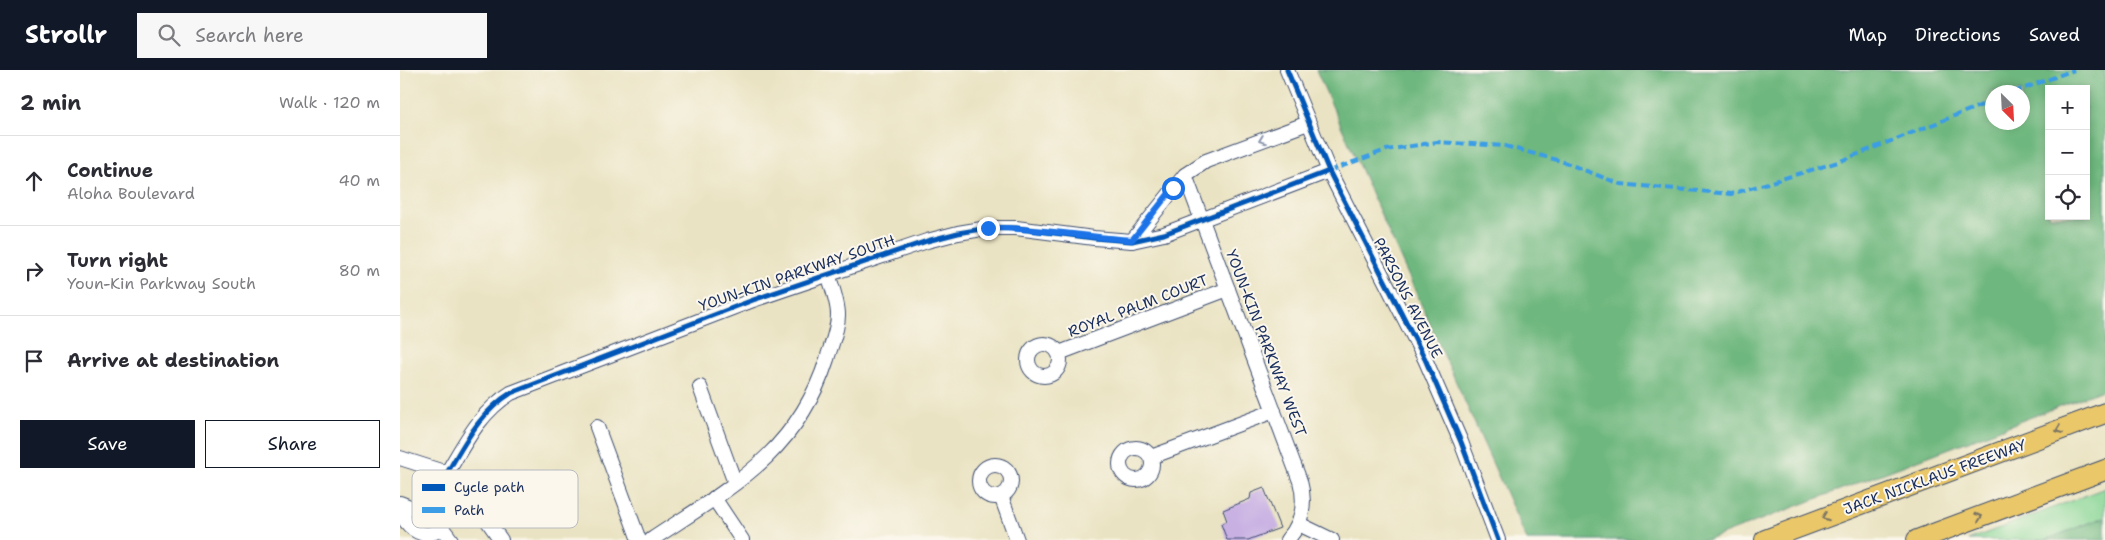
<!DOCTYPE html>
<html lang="en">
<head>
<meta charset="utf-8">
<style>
	:root { --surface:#fff; --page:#f7f7f7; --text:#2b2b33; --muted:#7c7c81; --line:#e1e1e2; --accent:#111827 }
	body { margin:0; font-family:"Shantell Sans",sans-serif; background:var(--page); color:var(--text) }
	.controls { position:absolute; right:15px; top:15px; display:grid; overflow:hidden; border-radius:0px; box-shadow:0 2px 8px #0003 }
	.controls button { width:45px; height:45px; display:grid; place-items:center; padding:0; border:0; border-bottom:1px solid var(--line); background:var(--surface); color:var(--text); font:25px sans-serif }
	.compass { position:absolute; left:1585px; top:15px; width:45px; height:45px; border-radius:50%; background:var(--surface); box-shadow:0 2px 8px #0003; rotate:156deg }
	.stop { position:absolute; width:15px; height:15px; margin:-11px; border:4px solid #1a73e8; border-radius:50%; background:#fff }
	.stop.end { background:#1a73e8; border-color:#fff; box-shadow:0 1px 5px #0008 }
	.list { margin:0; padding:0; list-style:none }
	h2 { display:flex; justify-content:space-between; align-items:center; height:65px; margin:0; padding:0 20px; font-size:21px }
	h2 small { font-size:16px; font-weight:400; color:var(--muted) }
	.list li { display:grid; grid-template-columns:32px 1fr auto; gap:15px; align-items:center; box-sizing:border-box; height:90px; padding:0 20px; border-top:1px solid var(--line) }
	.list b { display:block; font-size:19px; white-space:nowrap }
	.list p { margin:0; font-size:16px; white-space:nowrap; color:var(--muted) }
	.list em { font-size:16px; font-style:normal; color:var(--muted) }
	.actions { display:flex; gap:10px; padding:15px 20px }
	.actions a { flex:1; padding:11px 0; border:1px solid var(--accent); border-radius:0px; text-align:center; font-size:18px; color:var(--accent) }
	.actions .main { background:var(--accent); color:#fff }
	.icon { flex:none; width:28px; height:28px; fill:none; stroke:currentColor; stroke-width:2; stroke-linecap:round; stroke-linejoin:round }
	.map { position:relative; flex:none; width:1705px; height:470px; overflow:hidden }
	header { display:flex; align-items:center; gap:30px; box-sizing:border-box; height:70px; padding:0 25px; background:var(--accent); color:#fff }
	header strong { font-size:24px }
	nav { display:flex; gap:28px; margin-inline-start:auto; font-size:18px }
	.search { width:350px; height:45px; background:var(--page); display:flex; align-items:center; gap:12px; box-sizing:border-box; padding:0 18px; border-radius:0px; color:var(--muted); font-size:19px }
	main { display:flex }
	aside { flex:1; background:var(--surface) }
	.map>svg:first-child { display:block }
	.green { fill:#88d695; stroke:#52827a }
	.forest { fill:#6eb77e; stroke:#44736e; fill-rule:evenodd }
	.building { fill:#c8b0e3 }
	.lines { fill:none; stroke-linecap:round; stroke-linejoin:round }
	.minor-casing { stroke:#3a4a6d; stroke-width:16 }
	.highway-casing { stroke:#3a4a6d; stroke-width:22 }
	.minor { stroke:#fff; stroke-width:14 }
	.highway { stroke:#eac769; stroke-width:20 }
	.quiet { stroke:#3b9de6; stroke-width:4; stroke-dasharray:8 4; stroke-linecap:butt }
	.cycleway-casing { stroke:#fbf7ec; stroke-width:8 }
	.cycleway { stroke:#0057b8; stroke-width:5 }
	.oneway { stroke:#8d97ae }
	.oneway2 { stroke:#787363 }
	.route { stroke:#1a73e8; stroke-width:6 }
	.labels { text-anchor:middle; stroke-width:4; stroke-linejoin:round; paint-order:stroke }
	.street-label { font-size:15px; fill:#1b2f5e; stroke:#fbf7ec }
	.key { fill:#fbf7ec; stroke:#b8bbc1; stroke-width:1 }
	.key-label { font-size:14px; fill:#1b2f5e }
</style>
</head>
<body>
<header>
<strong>Strollr</strong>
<div class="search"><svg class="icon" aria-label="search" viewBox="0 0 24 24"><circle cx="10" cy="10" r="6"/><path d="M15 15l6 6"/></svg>Search here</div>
<nav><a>Map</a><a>Directions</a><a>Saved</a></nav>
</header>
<main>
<aside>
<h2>2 min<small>Walk · 120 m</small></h2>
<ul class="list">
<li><svg class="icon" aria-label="ahead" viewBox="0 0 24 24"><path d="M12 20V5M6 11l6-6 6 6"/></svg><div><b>Continue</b><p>Aloha Boulevard</p></div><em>40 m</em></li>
<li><svg class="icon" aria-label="right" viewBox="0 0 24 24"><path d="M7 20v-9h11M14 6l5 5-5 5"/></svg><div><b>Turn right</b><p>Youn-Kin Parkway South</p></div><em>80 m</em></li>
<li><svg class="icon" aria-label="arrive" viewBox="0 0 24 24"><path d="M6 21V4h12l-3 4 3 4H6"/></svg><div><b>Arrive at destination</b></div></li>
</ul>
<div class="actions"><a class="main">Save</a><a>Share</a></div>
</aside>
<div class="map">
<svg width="1705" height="470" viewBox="0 0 1705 470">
	<rect width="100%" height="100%" fill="#fbf7ec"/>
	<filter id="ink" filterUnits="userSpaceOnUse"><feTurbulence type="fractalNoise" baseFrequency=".02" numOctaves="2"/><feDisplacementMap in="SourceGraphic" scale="10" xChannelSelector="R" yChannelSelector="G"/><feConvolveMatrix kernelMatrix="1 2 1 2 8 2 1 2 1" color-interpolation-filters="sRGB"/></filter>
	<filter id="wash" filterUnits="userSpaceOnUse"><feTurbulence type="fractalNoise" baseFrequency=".0096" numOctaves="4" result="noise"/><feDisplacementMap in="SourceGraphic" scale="20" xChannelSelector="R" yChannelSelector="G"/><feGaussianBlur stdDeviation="1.12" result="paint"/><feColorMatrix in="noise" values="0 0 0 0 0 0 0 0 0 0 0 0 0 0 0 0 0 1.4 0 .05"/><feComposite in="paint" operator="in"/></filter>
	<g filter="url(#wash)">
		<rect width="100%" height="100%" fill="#eae3c3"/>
		<path class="green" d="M1705,418V447L1645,470H1568Z"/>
		<g class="forest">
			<path d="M916,0H1705V319L1308,470H1127ZM1649,19H1686V146H1649ZM1592,22H1622V52H1592Z"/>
			<path d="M1705,447V470H1645Z"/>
		</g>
		<g id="blocks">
			<path class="building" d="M864,418L880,458L848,470H827L821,454L827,451L823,440L850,429L851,423Z"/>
		</g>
	</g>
	<g filter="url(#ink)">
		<use href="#blocks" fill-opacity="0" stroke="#3a4a6d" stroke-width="1"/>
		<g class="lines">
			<defs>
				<g id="minor">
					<path d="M887,0L929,101L1025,289L1061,372L1098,470"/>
					<path d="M785,105L900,411C906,433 903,453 887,470"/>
					<path d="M732,171L785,105L806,91L908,53"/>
					<circle cx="644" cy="290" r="16"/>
					<path d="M659,283L828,219"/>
					<path d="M300,317L335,413"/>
					<path d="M197,357L239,470"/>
					<circle cx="736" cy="394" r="16"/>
					<path d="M751,387L874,341"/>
					<path d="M0,388L47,403L66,420L101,470"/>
					<circle cx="595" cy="411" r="16"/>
					<path d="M47,403C65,373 80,342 111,323L353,230L527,171L558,163L588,158H616L694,168L732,171L764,164L929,101"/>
					<path d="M601,426L617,470"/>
					<path d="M314,428L342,470"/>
					<path d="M0,433C26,443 35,447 51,470"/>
					<path d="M0,438C2,450 14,464 27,464C33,464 38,460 43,458"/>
					<path d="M899,454L932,470"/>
					<path d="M251,470C328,419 397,384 427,289C431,275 438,260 438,245C438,232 432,217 428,204"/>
				</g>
				<g id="highway">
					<path d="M1365,470L1705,343"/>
					<path d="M1517,470L1705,400"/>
				</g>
			</defs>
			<use href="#minor" class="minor-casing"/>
			<use href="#highway" class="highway-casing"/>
			<use href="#minor" class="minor"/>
			<use href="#highway" class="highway"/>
			<g class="quiet">
				<path d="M1614,22L1674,0"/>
				<path d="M929,101L986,80L1037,72L1105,76L1161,91L1220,114L1331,124L1438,92L1592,31"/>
			</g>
			<defs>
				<g id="cycleway">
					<path d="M887,0L929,101L1025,289L1061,372L1098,470"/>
					<path d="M47,403C65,373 80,342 111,323L353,230L527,171L558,163L588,158H616L694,168L732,171L764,164L929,101"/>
				</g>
			</defs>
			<use href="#cycleway" class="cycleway-casing"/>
			<use href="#cycleway" class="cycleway"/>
		</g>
		<defs><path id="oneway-chevron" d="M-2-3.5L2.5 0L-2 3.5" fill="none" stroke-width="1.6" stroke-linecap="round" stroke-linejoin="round" transform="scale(1.25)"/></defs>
		<use class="oneway" href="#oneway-chevron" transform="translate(862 70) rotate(159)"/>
		<g class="oneway2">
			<use href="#oneway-chevron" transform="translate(1659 360) rotate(159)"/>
			<use href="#oneway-chevron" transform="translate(1425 447) rotate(160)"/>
			<use href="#oneway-chevron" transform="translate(1579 447) rotate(-20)"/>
		</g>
	</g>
	<g class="lines" filter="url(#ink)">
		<path class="route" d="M588,158C636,157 683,167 732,170L773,118"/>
	</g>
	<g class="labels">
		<g class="street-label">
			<text transform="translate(397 203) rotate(-19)" y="5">YOUN-KIN PARKWAY SOUTH</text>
			<text transform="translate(1008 228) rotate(63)" y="5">PARSONS AVENUE</text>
			<text transform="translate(738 236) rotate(-21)" y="5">ROYAL PALM COURT</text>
			<text transform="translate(866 273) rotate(69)" y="5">YOUN-KIN PARKWAY WEST</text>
			<text transform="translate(1535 407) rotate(-20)" y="5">JACK NICKLAUS FREEWAY</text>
		</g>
	</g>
	<rect x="12" y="400" width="166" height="58" rx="8" class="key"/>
	<rect x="22" y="414" width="23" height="7" fill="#0057b8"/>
	<rect x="22" y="437" width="23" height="6" fill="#3b9de6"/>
	<g class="key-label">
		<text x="54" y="422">Cycle path</text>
		<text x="54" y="445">Path</text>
	</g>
</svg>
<div class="controls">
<button>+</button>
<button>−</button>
<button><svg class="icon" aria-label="locate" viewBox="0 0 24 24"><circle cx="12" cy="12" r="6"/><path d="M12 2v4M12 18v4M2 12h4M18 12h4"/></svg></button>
</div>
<svg class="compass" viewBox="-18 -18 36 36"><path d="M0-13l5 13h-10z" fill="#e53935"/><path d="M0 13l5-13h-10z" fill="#7c7c81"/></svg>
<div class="stop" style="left:773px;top:118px"></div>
<div class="stop end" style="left:588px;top:158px"></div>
</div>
</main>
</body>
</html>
